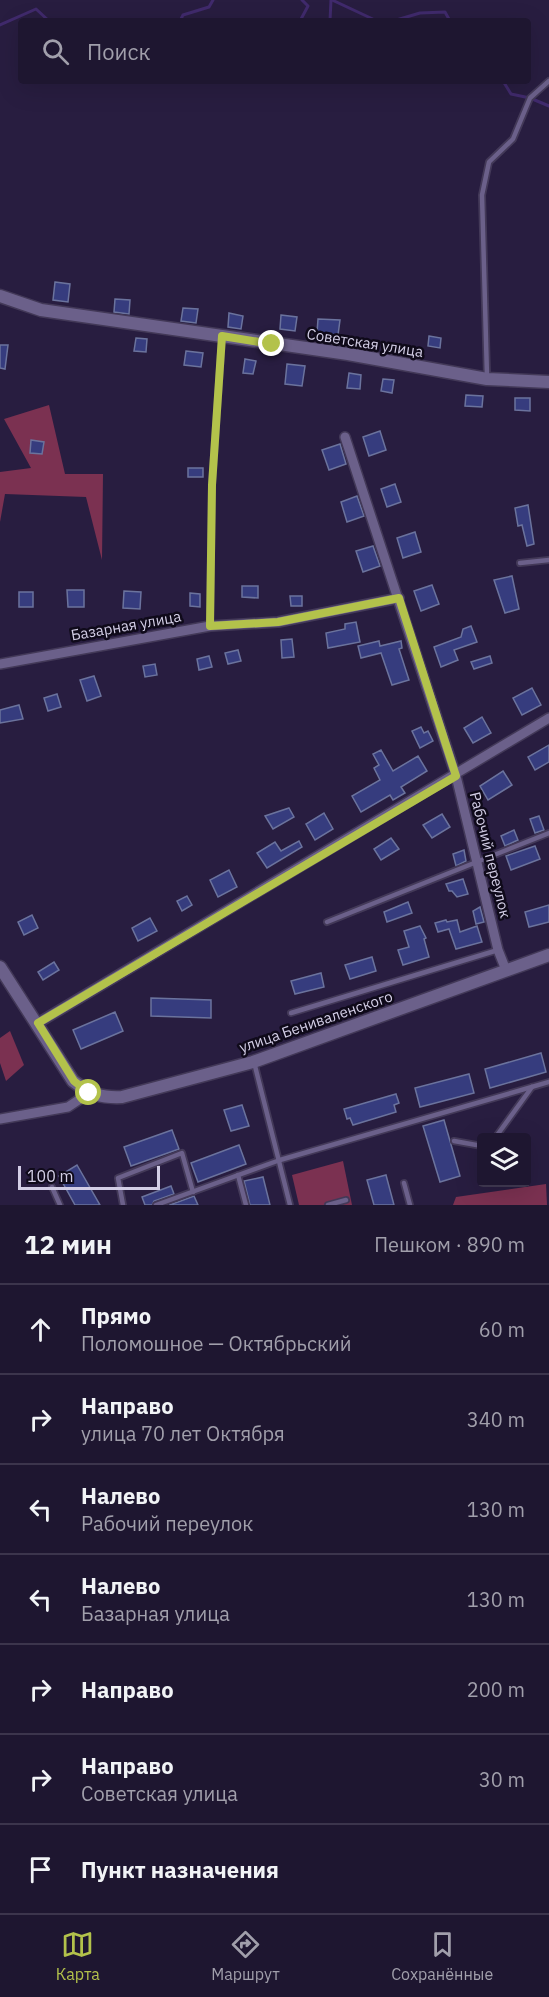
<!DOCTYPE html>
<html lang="ru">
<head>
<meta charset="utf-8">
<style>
	:root { --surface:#1e1630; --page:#2b233c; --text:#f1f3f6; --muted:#a19fab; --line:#3c354c; --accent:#b3c24b }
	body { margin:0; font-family:"IBM Plex Sans",sans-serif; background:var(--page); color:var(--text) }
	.controls { position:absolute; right:18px; bottom:18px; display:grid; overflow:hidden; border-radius:6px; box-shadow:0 6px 24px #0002 }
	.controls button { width:54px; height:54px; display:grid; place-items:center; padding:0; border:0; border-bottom:2px solid var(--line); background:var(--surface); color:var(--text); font:30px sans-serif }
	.scale { position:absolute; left:18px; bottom:15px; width:142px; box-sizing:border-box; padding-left:6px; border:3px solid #d3cee6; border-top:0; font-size:16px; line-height:21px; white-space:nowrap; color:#d3cee6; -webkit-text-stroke:4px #0f0a1a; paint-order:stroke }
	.stop { position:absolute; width:18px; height:18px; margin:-14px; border:4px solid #b3c24b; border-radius:50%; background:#fff }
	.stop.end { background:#b3c24b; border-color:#fff; box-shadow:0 2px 6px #0008 }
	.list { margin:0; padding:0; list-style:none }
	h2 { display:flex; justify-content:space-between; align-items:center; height:78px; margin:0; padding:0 24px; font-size:26px }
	h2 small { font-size:20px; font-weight:400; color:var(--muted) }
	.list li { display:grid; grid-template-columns:39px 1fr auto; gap:18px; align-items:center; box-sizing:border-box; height:90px; padding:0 24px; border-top:2px solid var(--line) }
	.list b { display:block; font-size:22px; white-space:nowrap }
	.list p { margin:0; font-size:20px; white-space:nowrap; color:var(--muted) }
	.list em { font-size:20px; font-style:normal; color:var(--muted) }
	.icon { flex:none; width:33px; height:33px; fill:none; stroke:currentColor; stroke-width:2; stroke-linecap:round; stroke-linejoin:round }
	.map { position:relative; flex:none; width:549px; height:1205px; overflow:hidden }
	.search { position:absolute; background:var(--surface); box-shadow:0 6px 24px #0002; left:18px; right:18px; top:18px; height:66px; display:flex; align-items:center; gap:15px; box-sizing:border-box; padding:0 21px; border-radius:6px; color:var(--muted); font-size:22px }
	.sheet { height:708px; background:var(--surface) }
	nav { display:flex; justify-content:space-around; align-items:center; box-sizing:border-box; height:84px; border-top:2px solid var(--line); background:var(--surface); font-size:16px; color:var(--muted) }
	nav a { display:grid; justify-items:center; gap:3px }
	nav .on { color:var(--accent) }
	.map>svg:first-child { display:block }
	.forest { fill:#7b3151 }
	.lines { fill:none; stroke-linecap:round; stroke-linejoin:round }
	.stream { stroke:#402a6c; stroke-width:3 }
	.building { fill:#363c7e; stroke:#6b739d; stroke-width:1.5 }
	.service-casing { stroke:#433958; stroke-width:8 }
	.minor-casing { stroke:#433958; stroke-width:12 }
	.tertiary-casing { stroke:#433958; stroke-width:15 }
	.service { stroke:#6b608a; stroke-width:4.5 }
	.minor { stroke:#6b608a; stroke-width:9 }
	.tertiary { stroke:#6b608a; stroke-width:12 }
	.route { stroke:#b3c24b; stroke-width:8 }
	.labels { text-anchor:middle; stroke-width:5; stroke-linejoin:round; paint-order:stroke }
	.street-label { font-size:15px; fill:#d3cee6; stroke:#0f0a1a }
</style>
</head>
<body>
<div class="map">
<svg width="549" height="1205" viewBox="0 0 549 1205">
	<rect width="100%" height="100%" fill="#281d40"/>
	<g class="forest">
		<path d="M49,405L65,474H103L102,560L86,497L5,494L0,522V472L31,468L4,419Z"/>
		<path d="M10,1031L24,1065L6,1081L0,1063V1038Z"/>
		<path d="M343,1161L352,1205H299L292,1175Z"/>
		<path d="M546,1184L547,1205H453L456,1197Z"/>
	</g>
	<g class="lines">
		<g class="stream">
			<path d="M332,0L377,21"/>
			<path d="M180,21L183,15L209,7L213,0"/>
			<path d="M300,21L308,6L302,0"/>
			<path d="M330,21L331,0"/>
			<path d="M393,21L420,13L445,12L450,21"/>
			<path d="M0,25L36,9L49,21"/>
			<path d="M503,81L511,94L530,98L549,106"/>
		</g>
	</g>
	<g class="building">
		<path d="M55,282L70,284L68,302L53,300Z"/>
		<path d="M115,299L130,300L129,314L114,312Z"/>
		<path d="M183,308L198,309L196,323L181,321Z"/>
		<path d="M229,313L243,316L241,329L228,327Z"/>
		<path d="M281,315L297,317L295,331L280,329Z"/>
		<path d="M318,319L340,320L338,335L317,333Z"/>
		<path d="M429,336L441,338L440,348L428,346Z"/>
		<path d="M136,338L147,339L146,352L134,351Z"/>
		<path d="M0,345H8L5,369L0,368Z"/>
		<path d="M186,351L203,353L201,367L184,365Z"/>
		<path d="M245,359L256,361L253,374L243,373Z"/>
		<path d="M287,364L305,366L302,386L285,384Z"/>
		<path d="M349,373L361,375L360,389L347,388Z"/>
		<path d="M383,379L394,380L392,393L381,391Z"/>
		<path d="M466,395L483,396L482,407L465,406Z"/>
		<path d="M515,398H530V411L515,410Z"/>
		<path d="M380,431L386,450L369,456L363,437Z"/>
		<path d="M31,440L44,442L42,454L30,453Z"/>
		<path d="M340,444L346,464L329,470L322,450Z"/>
		<rect x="188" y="468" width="15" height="9"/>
		<path d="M395,484L401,502L387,507L381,489Z"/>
		<path d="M357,496L364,516L347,522L341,502Z"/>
		<path d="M528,505L534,544L527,546L522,525L518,526L515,508Z"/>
		<path d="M415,532L421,552L403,558L397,538Z"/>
		<path d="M373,546L380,566L363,572L356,551Z"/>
		<path d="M512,576L519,609L505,613L494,580Z"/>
		<path d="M432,585L439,604L421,611L414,591Z"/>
		<path d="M242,586H258V598L242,597Z"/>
		<path d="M67,590H84V607H68Z"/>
		<path d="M124,591L141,592L140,609L123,608Z"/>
		<rect x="19" y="592" width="14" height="15"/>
		<path d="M190,593L200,594V607L190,606Z"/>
		<path d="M290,596H302V606H291Z"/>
		<path d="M356,622L360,642L328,648L326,633L345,629V624Z"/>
		<path d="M471,626L477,642L454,650L458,660L441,667L434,647L461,637L463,629Z"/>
		<path d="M292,639L294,657L282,658L281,640Z"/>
		<path d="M379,641L380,646L401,641L402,648L399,649L409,680L392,685L381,653L361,658L358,646Z"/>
		<path d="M238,650L241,661L228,664L225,653Z"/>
		<path d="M209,656L212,667L199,670L197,659Z"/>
		<path d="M490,656L492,663L474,669L471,662Z"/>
		<path d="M155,664L157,675L145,677L143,666Z"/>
		<path d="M94,676L101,696L87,701L80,680Z"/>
		<path d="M532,688L541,705L522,715L513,698Z"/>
		<path d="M57,694L61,707L48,711L44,698Z"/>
		<path d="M19,705L23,719L0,723V710Z"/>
		<path d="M482,717L491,733L473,743L464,728Z"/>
		<path d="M421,727L424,733L428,731L433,741L420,748L412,731Z"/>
		<path d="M549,745V762L535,770L528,757Z"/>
		<path d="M381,750L393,771L418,756L427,771L401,787L405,793L393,800L390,795L361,812L352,796L380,780L374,768L379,765L373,754Z"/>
		<path d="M503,771L512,785L488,800L480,786Z"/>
		<path d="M289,808L294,817L273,829L265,816Z"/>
		<path d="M324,813L333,829L315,840L306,824Z"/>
		<path d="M442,814L450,827L432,838L423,825Z"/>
		<path d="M539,816L544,830L535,833L530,819Z"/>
		<path d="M514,830L518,840L505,846L501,836Z"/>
		<path d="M391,838L399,849L381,860L374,849Z"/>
		<path d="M299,841L302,847L267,868L257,853L275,842L281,851Z"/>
		<path d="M535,846L540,859L511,870L506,856Z"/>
		<path d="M464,850L466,861L456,866L453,854Z"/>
		<path d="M229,870L237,887L218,897L210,880Z"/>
		<path d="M463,879L468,894L457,897L452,891H449L446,884Z"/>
		<path d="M187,896L192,905L182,911L177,901Z"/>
		<path d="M408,902L412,913L387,922L384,912Z"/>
		<path d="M549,905V922L529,927L525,912Z"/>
		<path d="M480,907L484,922L476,924L473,911Z"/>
		<path d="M32,915L38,928L24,935L18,922Z"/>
		<path d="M150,918L157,931L138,941L132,928Z"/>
		<path d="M446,920L447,922L457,920L460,932L477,926L482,942L456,949L449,929L438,932L435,923Z"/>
		<path d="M420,926L426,938L424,939L429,957L403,965L398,950L409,947L404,931Z"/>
		<path d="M372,957L376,971L350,979L345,965Z"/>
		<path d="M54,962L59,970L43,980L38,972Z"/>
		<path d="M321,973L324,987L295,994L291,981Z"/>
		<path d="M151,998L211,1000V1018L151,1016Z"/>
		<path d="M115,1012L123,1031L81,1049L73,1030Z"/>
		<path d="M541,1053L546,1072L490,1088L485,1069Z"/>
		<path d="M469,1074L474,1093L420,1107L415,1088Z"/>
		<path d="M396,1094L399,1103L394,1105L396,1112L353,1125L350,1118L347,1119L344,1109Z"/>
		<path d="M242,1105L249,1126L231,1131L224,1110Z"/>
		<path d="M444,1120L460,1176L440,1182L423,1126Z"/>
		<path d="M172,1130L179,1149L131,1166L124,1147Z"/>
		<path d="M239,1145L246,1164L198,1182L191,1163Z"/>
		<path d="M77,1165L100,1205H75L59,1176Z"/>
		<path d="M386,1175L394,1205H374L367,1180Z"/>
		<path d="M263,1177L270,1205H250L244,1181Z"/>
		<path d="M171,1186L174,1194L154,1201L152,1205H145L142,1197Z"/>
		<path d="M194,1196L198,1205H169L178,1202Z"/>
	</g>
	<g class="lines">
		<defs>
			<g id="service">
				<path d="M487,376L482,195L489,162L513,139L530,98L549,81"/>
				<path d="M520,563L549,560"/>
				<path d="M210,626L212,485L222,338"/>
				<path d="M327,922L549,833"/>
				<path d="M291,1013L498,950"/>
				<path d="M254,1062L290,1205"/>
				<path d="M495,1138L532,1087"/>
				<path d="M454,1141L482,1146"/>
				<path d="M238,1175L246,1205"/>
				<path d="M404,1183L410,1205"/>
				<path d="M52,1187L60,1205"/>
				<path d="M123,1205L118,1178L182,1153L193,1192"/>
				<path d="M156,1205L280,1160L549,1082"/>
				<path d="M328,1205L346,1200"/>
			</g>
			<g id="minor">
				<path d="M345,437L456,776L498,950L506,970"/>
				<path d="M0,664L210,626L278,622L399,598"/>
				<path d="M38,1023L549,718"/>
				<path d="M0,1119L68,1107L89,1093"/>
			</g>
			<g id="tertiary">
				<path d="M0,296L41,310L348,354L487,379L549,382"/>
				<path d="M0,967L73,1081C90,1094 101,1098 122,1097L253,1062L549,955"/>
			</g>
		</defs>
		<use href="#service" class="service-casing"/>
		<use href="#minor" class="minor-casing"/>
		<use href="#tertiary" class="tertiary-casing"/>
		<use href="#service" class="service"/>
		<use href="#minor" class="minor"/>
		<use href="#tertiary" class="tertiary"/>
	</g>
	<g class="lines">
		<path class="route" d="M89,1093L74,1081L38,1023L456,776L399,598L278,622L210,626L212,485L222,336L272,344"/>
	</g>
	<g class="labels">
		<g class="street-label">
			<text transform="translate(365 343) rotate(9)" y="5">Советская улица</text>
			<text transform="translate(126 626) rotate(-10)" y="5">Базарная улица</text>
			<text transform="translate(490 855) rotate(76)" y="5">Рабочий переулок</text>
			<text transform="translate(316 1022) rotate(-19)" y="5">улица Бениваленского</text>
		</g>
	</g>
</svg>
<div class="controls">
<button><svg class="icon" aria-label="layers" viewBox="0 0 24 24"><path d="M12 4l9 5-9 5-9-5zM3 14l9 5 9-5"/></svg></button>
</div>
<div class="scale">100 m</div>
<div class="stop" style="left:89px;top:1093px"></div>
<div class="stop end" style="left:272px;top:344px"></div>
<div class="search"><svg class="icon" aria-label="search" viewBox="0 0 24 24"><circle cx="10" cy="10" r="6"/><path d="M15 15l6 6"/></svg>Поиск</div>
</div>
<section class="sheet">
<h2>12 мин<small>Пешком · 890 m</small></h2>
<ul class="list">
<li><svg class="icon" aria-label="ahead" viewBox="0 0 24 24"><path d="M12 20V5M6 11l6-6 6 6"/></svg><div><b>Прямо</b><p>Поломошное — Октябрьский</p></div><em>60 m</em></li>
<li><svg class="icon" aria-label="right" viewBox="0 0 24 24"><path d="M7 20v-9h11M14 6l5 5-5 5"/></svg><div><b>Направо</b><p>улица 70 лет Октября</p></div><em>340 m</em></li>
<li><svg class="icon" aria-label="left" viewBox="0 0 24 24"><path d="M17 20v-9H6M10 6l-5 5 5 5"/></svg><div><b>Налево</b><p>Рабочий переулок</p></div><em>130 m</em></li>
<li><svg class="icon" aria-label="left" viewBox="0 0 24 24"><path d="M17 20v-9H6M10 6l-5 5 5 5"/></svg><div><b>Налево</b><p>Базарная улица</p></div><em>130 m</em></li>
<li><svg class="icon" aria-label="right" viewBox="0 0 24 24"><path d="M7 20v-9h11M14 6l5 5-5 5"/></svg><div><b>Направо</b></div><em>200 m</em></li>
<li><svg class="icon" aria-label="right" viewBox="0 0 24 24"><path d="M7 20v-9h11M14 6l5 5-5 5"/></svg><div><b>Направо</b><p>Советская улица</p></div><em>30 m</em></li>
<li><svg class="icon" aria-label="arrive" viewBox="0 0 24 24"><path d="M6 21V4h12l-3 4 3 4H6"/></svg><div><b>Пункт назначения</b></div></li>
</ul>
</section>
<nav>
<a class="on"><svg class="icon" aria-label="map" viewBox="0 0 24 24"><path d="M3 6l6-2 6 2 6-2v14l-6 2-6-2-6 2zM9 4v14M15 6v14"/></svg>Карта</a>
<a><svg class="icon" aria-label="directions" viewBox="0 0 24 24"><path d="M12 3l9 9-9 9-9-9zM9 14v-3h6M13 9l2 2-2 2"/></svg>Маршрут</a>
<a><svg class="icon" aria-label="saved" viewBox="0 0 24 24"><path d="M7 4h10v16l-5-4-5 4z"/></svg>Сохранённые</a>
</nav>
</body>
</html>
